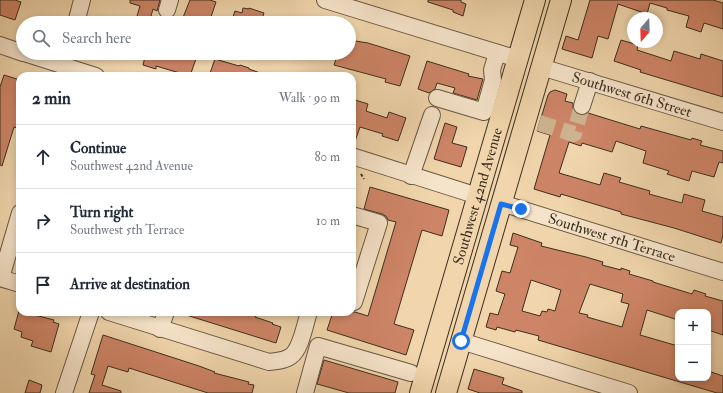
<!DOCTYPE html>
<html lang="en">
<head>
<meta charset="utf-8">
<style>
	:root { --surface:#fff; --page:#f2f2f3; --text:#1f2937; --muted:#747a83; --line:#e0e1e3 }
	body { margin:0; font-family:"IM FELL Double Pica",serif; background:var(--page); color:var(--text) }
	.controls { position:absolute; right:12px; bottom:12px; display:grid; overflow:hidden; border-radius:8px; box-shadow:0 2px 6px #0003 }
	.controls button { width:36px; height:36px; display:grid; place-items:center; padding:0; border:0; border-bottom:1px solid var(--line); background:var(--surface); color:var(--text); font:20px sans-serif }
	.compass { position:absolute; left:627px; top:12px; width:36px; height:36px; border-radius:50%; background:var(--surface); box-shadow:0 2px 6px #0003; rotate:199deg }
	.stop { position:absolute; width:12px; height:12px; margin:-9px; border:3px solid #1a73e8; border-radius:50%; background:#fff }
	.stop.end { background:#1a73e8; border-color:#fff; box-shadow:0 1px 4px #0008 }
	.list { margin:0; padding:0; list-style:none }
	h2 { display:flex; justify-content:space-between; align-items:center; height:52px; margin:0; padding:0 16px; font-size:17px }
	h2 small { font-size:13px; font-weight:400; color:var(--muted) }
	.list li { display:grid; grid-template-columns:26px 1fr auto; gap:12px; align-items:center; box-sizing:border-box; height:64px; padding:0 16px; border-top:1px solid var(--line) }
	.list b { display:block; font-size:15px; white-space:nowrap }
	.list p { margin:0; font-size:13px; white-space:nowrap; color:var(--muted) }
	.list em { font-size:13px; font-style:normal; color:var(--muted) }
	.icon { flex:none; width:22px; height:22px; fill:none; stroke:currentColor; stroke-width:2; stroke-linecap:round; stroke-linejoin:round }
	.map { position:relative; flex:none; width:723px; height:393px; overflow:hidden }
	.search { position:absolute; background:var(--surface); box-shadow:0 2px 6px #0003; left:16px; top:16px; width:340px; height:44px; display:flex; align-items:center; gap:10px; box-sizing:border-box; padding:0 14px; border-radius:22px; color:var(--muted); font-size:15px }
	.panel { position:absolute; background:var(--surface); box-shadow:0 2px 6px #0003; left:16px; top:72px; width:340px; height:244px; border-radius:12px }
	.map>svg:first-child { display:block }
	.building { fill:#ce8567; stroke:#3c2e1e; fill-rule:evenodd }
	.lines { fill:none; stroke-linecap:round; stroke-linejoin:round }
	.minor-tunnel { stroke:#cdb490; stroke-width:16; stroke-dasharray:16 8; stroke-linecap:butt }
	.minor-casing { stroke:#695842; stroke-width:18 }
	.major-casing { stroke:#3c2e1e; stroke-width:22 }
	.path { stroke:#3c2e1e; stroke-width:2; stroke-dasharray:3 2; stroke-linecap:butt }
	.minor { stroke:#f6e4ca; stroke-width:16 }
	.major { stroke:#f1d6ad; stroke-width:20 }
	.route { stroke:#1a73e8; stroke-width:5 }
	.labels { text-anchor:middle; stroke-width:4; stroke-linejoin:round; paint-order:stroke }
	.street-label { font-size:15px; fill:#3c2e1e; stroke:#f6e4ca }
</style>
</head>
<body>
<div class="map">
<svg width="723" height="393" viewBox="0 0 723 393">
	<rect width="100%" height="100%" fill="#f1d6ad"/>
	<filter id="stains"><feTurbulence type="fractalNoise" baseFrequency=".005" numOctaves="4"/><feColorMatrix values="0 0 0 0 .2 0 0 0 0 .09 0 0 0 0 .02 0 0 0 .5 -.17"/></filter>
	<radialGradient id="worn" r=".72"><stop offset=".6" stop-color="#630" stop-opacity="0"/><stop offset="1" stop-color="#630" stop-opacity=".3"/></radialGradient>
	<g class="building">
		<path d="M0,0H15L21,2L15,20L0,15Z"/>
		<path d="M130,0H160L157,11L153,9L149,23H135L140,6L130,3Z"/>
		<path d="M190,0H210L216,2L209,23H192L182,20Z"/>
		<path d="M428,0H461V2L466,4L463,16L453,12V10L428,2Z"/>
		<path d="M590,0H713L723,3V29L704,23L701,32L686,27L689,16L667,10V8L650,3L647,14L618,4L608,39L598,36L592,58L562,49L566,36L578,40Z"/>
		<path d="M243,8L249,9V8L264,13L262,19L267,21V23H231L235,11L242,13Z"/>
		<path d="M349,40L368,43L410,56L400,86L385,82L386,79L334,65L338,53H349Z"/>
		<path d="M621,40L638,45L637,50L671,61L674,51L700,59L701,54L723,61V97L640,72L641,70L614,61Z"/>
		<path d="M146,53H198L190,76L156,66V69L143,65Z"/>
		<path d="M215,59L239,66L240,65L249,68V69L263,74L262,76H209Z"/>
		<path d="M427,61L469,74L468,76L483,79L477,100L453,93L455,88L437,83L435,89L429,93L418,89Z"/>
		<path d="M4,75L20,80V129L14,127L2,166L0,165V87Z"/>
		<path d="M555,90L567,94L565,101L573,103V108L575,112L579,115H584L588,113L640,129L641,126L691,140L692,138L702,141L700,145L723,151V163L719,162L714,177L692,171L689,181L667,174L669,171L643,163L646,151L616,141L612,152L582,143L581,146L569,142L559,173L600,185L604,173L621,178L619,182L650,191L649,194L682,203L684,194L705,200L702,211L723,217V235L721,243L674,228L621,214V212L561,194L560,197L534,189L550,135L537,131L548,95L550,92Z"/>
		<path d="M352,99L368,104L366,111L387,118L389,112L406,118L398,141L382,136L383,134L360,127L354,144L352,143Z"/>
		<path d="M445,123L457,127L452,143L467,147L461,167L434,159Z"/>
		<path d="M370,187L449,210L442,236L422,230L394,324L414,330L406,355L327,330L333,312H355L368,316L396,222L388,220L386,216L382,214L364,209Z"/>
		<path d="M513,233L542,243L541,246L586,257L603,262L602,265L621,270V268L630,271L629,274L653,281V282L692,294L694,290L706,294L705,296L723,301V335L708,330V312H678V320L647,310L640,335L678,346V378H708V371L723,376V393H717L538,340L539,336L516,330L515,332L497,327L496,330L486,327L490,313L498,315L505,294L496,291L502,271L510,273L518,247L510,245ZM531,280L561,290L555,311L548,309L547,312L542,311L540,316L522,311ZM590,284L623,294L621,302L629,304L622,327L587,317L588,315L579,313Z"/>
		<path d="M19,311L54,320L53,322L59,324L51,352L31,346L33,341L21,337L22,332L14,329Z"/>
		<path d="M183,312H257L255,317L273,323L272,324L281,327L276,343L183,314Z"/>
		<path d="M103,335L199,366L215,372L214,373L249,382L248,384L254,385L252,393H208L129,368L128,372L108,366L102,385L121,391V393H89L95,375L91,374Z"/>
		<path d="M324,360L398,382L395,393H349L317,384Z"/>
		<path d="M474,369L504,378L502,384L522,391V393H480L468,389Z"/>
		<path d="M29,380L42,385L40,393H25Z"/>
	</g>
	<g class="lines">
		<path class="minor-tunnel" d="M539,123L574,134L582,106"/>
		<defs>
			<g id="minor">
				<path d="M325,0L518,59"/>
				<path d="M167,10L170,0"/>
				<path d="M76,23L82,0"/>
				<path d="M0,45L23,53"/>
				<path d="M24,53L96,76"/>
				<path id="s1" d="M541,67L723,122"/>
				<path d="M437,98L484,112L493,80L492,70L497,53"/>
				<path d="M582,106L590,81"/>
				<path d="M352,156L478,196"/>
				<path d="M411,176L432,115"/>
				<path id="s2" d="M501,203L723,272"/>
				<path d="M352,215L379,223L354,302L352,301"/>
				<path d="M0,278L20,284"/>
				<path d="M1,278L20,213"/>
				<path d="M109,312L269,362C276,361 285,361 291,356C301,349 305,324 309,312"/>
				<path d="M160,329L166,312"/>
				<path d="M461,341L629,393"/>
				<path d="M64,393L91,312"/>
				<path d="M305,393L318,346L411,373"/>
			</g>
			<g id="major">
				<path id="s3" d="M420,393L535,0"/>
				<path d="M446,393L561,0"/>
			</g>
		</defs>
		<use href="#minor" class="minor-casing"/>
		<use href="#major" class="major-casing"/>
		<path class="path" d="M361,174L364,179"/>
		<use href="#minor" class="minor"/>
		<use href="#major" class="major"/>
	</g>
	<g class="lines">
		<path class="route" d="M461,341L501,204L521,209"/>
	</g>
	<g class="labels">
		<g class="street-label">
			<text dy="5" stroke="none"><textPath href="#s1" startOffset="95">Southwest 6th Street</textPath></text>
			<text dy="5" stroke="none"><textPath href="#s3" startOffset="205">Southwest 42nd Avenue</textPath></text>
			<text dy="5" stroke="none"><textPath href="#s2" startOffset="116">Southwest 5th Terrace</textPath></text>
		</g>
	</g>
	<rect width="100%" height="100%" filter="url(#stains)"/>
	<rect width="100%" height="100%" fill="url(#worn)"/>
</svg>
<div class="controls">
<button>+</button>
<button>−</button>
</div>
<svg class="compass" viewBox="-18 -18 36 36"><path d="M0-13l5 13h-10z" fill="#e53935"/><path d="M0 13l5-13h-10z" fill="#747a83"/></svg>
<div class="stop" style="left:461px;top:341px"></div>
<div class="stop end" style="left:521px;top:209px"></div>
<div class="search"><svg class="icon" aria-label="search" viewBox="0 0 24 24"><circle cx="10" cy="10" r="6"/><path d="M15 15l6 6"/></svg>Search here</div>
<section class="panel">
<h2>2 min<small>Walk · 90 m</small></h2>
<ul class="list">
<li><svg class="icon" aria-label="ahead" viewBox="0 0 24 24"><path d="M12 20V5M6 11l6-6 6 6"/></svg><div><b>Continue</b><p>Southwest 42nd Avenue</p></div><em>80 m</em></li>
<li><svg class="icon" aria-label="right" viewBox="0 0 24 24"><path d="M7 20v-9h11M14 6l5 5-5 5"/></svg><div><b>Turn right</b><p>Southwest 5th Terrace</p></div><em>10 m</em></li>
<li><svg class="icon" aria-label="arrive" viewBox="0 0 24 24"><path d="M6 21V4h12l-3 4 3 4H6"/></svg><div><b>Arrive at destination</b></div></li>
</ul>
</section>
</div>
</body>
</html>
